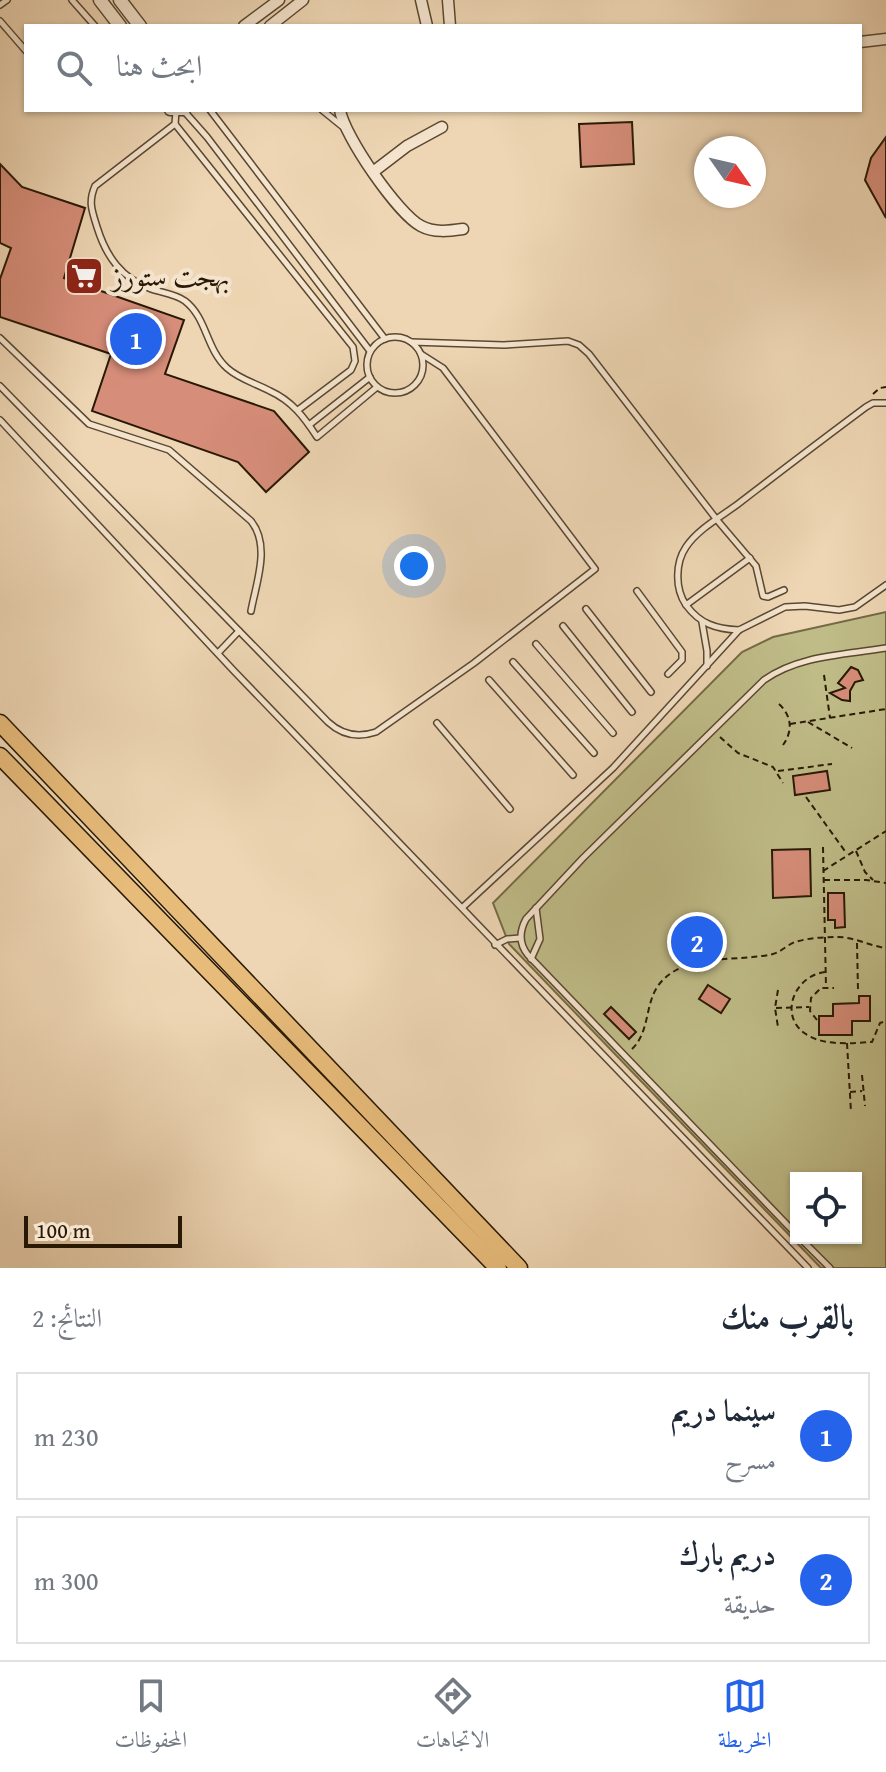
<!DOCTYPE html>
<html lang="ar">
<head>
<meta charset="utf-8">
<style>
	:root { --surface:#fff; --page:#f6f6f7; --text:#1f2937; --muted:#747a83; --line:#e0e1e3; --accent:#2563eb }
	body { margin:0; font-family:"Gentium Book Plus",Amiri,serif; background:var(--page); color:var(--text); direction:rtl }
	.controls { position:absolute; right:24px; bottom:24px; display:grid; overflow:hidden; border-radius:0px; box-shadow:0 2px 6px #0004 }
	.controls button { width:72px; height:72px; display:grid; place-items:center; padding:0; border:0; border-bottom:2px solid var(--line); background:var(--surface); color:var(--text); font:40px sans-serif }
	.compass { position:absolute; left:694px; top:136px; width:72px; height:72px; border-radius:50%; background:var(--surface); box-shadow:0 2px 6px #0004; rotate:124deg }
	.scale { position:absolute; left:24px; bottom:20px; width:158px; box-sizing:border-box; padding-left:8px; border:4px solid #291904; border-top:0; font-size:22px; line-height:28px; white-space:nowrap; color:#291904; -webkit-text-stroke:6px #f4e4ce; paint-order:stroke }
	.you { position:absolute; left:414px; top:566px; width:28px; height:28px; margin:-20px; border:6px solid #fff; border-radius:50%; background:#1a73e8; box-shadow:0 0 0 12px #1a73e833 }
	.badge { display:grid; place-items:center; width:52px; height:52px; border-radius:50%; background:var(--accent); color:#fff; font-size:26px; font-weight:700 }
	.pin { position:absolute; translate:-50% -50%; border:4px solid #fff; box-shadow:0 2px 8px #0006 }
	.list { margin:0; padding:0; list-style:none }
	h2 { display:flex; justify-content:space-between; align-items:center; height:104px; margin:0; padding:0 32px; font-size:34px }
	h2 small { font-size:26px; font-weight:400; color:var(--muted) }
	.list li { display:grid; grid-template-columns:52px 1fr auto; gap:24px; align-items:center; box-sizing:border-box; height:128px; margin:0 16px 16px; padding:0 16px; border:2px solid var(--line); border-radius:0px }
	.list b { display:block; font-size:30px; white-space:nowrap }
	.list p { margin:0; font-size:26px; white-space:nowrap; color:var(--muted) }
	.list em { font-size:26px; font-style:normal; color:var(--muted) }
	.icon { flex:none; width:44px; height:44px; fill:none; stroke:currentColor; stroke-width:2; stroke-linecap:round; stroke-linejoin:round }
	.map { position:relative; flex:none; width:886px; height:1268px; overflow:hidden; direction:ltr }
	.search { position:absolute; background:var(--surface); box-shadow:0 2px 6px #0004; left:24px; right:24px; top:24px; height:88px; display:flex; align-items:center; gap:20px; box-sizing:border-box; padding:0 28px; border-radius:0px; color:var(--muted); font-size:30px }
	.sheet { height:392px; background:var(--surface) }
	nav { display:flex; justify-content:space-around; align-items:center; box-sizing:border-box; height:112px; border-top:2px solid var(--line); background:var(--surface); font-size:22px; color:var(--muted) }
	nav a { display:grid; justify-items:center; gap:4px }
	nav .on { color:var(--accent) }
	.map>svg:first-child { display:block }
	.green { fill:#bfbc88; stroke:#746a46; stroke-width:2; fill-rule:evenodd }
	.building { fill:#d68d79; stroke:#291904; stroke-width:2 }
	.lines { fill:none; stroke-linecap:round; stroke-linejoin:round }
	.service-casing { stroke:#5a4830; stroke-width:8 }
	.minor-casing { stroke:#5a4830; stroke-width:13 }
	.tertiary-casing { stroke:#5a4830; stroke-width:15 }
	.primary-casing { stroke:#291904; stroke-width:19 }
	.path { stroke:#291904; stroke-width:2; stroke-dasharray:6 4; stroke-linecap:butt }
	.service { stroke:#f4e4ce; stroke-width:5 }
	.minor { stroke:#f4e4ce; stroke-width:10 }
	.tertiary { stroke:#f4e4ce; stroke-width:12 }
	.primary { stroke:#e7bb7a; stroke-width:16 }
	.labels { text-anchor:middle; stroke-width:8; stroke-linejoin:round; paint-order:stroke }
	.poi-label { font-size:28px; fill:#291904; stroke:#f4e4ce; text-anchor:start }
</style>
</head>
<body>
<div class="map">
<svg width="886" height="1268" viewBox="0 0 886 1268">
	<rect width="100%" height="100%" fill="#eed6b4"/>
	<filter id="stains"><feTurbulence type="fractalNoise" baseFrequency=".0025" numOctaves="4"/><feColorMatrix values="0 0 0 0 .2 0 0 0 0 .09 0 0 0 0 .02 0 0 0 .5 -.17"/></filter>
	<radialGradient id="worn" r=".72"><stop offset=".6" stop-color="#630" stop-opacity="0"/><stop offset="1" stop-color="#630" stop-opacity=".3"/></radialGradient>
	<path class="green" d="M886,612V1268H821L509,944L493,903L742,652L773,637ZM796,1178H856V1238H796Z"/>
	<g class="building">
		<path d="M632,122L634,164L581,167L579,124Z"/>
		<path d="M886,137V218L865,180L871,158Z"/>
		<path d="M0,164L22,187L85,208L64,278L184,320L165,374L274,411L309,452L266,492L238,462L92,411L111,354L0,317V279L11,248L0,243Z"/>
		<path d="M851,667L858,670L863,680L855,682L850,691V701L842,700L830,693L845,688L838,683Z"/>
		<path d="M827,771L830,790L795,795L793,776Z"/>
		<path d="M810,849L811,896L773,898L772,850Z"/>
		<path d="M828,893H844L845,927L835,928V920H828Z"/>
		<path d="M708,985L730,999L721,1013L699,999Z"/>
		<path d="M859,996H870V1021H852V1035H819V1016H833V1004L859,1003Z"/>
		<path d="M611,1007L636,1032L629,1039L604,1014Z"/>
	</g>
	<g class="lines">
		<defs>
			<g id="service">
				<path d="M72,0L95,26"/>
				<path d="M0,5L7,0"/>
				<path d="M0,21L26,51"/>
				<path d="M210,110L385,339"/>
				<path d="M322,110L343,127"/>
				<path d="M176,111L175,124L95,186C88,202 92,211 97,227C106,256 121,278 151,289C163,293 175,294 185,301C207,318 206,349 227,368C239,379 255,383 270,391C292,401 304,417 317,437L377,387"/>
				<path d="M184,111L207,137L370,351"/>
				<path d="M175,124L353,347L355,361L351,370L298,410"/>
				<circle cx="395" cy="365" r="28"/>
				<path d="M0,338L89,424L169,450L251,521C271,546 256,583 251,611"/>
				<path d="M411,342L504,345L568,341L579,345L589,354L717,520L756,566L763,596L768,597L784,590"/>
				<path d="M0,386L328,722C342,735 358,738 376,732L474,663L595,569L443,368L421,354"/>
				<path d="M0,420L234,671L808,1268"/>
				<path d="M309,425L370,377"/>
				<path d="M637,591L682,652V660L668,674"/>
				<path d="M686,605L750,558"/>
				<path d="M586,609L651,692"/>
				<path d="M702,622L707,651V666"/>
				<path d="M563,626L632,712"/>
				<path d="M739,630C716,629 700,624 686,605C675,589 675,563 686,547C698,529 722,516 738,504C781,471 823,439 866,407L873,403H886"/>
				<path d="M536,644L613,733"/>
				<path d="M218,653L239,631"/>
				<path d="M513,662L594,753"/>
				<path d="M489,680L573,775"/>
				<path d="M437,723L510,809"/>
				<path d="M463,907L613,768L739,630L785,607L805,606L839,610L855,607L886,585"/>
				<path d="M495,945L507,939L520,938"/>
				<path d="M531,959L540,939L536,908"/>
				<path d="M796,1234L528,955C519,944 519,932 526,919L583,858L764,680C799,655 845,655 886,648"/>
				<path d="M800,1238L830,1268"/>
			</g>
			<g id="minor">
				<path d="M421,0L427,26"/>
				<path d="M448,0L450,26"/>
				<path d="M244,26L279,0"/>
				<path d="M270,26L303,0"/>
				<path d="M860,42L886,39"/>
				<path d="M170,110H185"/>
				<path d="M340,110C344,136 398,214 421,226C434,233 449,231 463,229"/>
				<path d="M373,172L407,146L442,127"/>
			</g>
			<g id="tertiary">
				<path d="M100,0L120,26"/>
				<path d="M120,0L140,26"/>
			</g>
			<g id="primary">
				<path d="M0,723L519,1268"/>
				<path d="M0,756L498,1268"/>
			</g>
		</defs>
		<use href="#service" class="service-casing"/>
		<use href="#minor" class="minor-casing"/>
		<use href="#tertiary" class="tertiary-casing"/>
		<use href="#primary" class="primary-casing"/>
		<g class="path">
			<path d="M873,394L880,388L886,387"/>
			<path d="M824,675L830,718"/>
			<path d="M779,704C792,716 793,731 783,745"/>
			<path d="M808,722L852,748"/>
			<path d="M790,724L886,709"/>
			<path d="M720,737L738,753L773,767L783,783"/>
			<path d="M778,771L832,764"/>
			<path d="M806,797L847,854"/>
			<path d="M823,847L826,987"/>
			<path d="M856,851L865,872L873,880"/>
			<path d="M823,871L886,831"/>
			<path d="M824,880H866L886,883"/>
			<path d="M857,943L858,990"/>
			<path d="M825,972C793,976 777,1019 809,1036C827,1046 853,1043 872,1042L880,1023L886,1021"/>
			<path d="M778,990L775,1008L778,1027"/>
			<path d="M776,1008L809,1007"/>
			<path d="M817,1020L810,1011L811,998L821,988H834"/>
			<path d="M847,1043L851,1112"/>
			<path d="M632,1049C651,1031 644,1001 661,982C686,953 739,962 773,954C781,952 787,945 795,942C808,938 824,937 838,937C854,937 870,946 886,948"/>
			<path d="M862,1075L865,1106"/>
			<path d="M850,1092L862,1091"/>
		</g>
		<use href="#service" class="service"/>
		<use href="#minor" class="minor"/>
		<use href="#tertiary" class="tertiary"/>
		<use href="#primary" class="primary"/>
	</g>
	<defs>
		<symbol id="supermarket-square" viewBox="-11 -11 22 22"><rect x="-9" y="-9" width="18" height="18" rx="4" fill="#8f2418" stroke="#f4e4ce"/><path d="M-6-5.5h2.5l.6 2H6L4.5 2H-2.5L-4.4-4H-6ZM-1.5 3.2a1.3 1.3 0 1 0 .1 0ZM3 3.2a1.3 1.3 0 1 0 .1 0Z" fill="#fff"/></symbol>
	</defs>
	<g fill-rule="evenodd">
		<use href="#supermarket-square" x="62" y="254" width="44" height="44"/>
	</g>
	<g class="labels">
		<g class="poi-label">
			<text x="112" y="286">بهجت ستورز</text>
		</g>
	</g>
	<rect width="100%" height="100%" filter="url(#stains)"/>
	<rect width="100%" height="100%" fill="url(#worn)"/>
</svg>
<div class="controls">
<button><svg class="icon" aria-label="locate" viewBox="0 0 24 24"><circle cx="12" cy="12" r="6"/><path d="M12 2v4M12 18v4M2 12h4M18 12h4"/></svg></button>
</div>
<svg class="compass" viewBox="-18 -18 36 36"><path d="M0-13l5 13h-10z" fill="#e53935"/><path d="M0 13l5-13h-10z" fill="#747a83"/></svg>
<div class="scale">100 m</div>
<div class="you"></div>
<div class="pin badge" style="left:136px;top:339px">1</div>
<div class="pin badge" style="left:697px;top:942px">2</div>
<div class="search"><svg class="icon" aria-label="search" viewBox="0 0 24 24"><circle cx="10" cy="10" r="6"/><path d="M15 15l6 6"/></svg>ابحث هنا</div>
</div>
<section class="sheet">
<h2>بالقرب منك<small>النتائج: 2</small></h2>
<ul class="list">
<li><span class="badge">1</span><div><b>سينما دريم</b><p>مسرح</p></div><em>230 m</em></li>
<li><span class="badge">2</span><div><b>دريم بارك</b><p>حديقة</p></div><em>300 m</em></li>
</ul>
</section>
<nav>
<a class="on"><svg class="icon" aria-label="map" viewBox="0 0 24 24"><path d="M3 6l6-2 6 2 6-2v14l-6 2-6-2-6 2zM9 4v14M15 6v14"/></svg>الخريطة</a>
<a><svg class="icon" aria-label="directions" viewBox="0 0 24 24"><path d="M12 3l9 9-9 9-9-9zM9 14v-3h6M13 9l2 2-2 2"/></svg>الاتجاهات</a>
<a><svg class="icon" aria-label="saved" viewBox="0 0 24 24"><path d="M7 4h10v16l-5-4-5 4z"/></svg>المحفوظات</a>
</nav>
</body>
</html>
